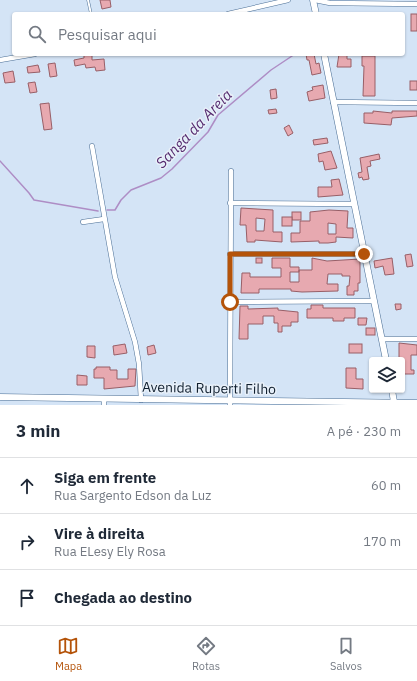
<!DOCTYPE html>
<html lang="pt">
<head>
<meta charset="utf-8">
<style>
	:root { --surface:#fff; --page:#f2f2f3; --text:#1f2937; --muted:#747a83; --line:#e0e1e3; --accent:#b45309 }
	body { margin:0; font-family:"IBM Plex Sans",sans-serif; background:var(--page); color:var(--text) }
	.controls { position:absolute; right:12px; bottom:12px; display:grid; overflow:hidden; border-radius:4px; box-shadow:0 1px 3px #0004 }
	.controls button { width:36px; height:36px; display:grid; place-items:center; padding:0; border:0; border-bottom:1px solid var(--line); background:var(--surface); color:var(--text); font:20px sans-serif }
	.stop { position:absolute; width:12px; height:12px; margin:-9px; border:3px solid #b45309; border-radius:50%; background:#fff }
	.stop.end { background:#b45309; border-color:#fff; box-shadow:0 1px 4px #0008 }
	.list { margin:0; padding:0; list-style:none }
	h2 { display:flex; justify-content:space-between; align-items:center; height:52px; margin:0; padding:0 16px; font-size:17px }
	h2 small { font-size:13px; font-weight:400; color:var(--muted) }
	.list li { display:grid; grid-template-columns:26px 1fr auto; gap:12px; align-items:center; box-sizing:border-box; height:56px; padding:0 16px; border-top:1px solid var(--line) }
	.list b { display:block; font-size:15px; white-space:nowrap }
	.list p { margin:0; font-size:13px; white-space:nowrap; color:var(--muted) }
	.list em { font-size:13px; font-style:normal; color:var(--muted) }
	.icon { flex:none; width:22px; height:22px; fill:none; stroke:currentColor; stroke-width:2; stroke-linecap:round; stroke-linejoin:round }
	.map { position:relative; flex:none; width:417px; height:405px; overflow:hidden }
	.search { position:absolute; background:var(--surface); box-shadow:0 1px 3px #0004; left:12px; right:12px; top:12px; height:44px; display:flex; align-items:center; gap:10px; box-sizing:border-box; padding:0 14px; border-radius:4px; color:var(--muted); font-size:15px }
	.sheet { height:220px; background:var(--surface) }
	nav { display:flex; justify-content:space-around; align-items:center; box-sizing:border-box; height:56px; border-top:1px solid var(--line); background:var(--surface); font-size:11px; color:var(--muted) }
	nav a { display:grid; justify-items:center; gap:2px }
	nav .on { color:var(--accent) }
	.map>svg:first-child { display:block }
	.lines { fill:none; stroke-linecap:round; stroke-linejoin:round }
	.stream { stroke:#ae8dc5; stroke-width:1.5 }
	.building { fill:#e7a9b0; stroke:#985f67; fill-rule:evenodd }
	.lane-casing { stroke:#4a6e95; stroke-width:3 }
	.street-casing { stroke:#4a6e95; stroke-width:5.5 }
	.secondary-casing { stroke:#4a6e95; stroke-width:7 }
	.lane { stroke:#fff; stroke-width:2 }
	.street { stroke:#fff; stroke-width:4.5 }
	.secondary { stroke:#fff; stroke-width:6 }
	.route { stroke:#b45309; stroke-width:5 }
	.labels { text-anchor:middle; stroke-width:3; stroke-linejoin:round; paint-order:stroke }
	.street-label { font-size:14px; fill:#101f2f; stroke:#e8f0f9 }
	.water-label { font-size:15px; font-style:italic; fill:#562b6f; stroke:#e8f0f9 }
</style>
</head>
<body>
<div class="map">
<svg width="417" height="405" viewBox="0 0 417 405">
	<rect width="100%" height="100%" fill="#d4e4f6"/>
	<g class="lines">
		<g class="stream">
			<path d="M0,161L29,193L34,200L98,211"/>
			<path d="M107,210H115L121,200L131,190L161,178L172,169L208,132L218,115L271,70L295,54"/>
		</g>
	</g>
	<g class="building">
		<path d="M100,0H110L111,7L102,9Z"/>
		<rect x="411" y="14" width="6" height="17"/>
		<path d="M92,54V60L104,59L105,70L96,71L95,67L86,68L85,64L75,66L74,60L84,58V55Z"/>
		<path d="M306,54H314L316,64L319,63L321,73L312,75L309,60H307Z"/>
		<path d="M339,54H347V59H351V67H337Z"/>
		<path d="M362,56H375V96H363L364,66H362Z"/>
		<path d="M55,63L57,76L50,77L48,64Z"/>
		<path d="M38,65L40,72L28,73L27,67Z"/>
		<path d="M13,71L15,82L5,83L3,73Z"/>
		<rect x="410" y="81" width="7" height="9"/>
		<path d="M35,82L37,92L30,93L28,83Z"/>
		<path d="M323,85L325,98L309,101L307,92L313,90L312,87Z"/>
		<path d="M276,89L277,98L271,99L270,90Z"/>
		<path d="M49,103L52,129L44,130L40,104Z"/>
		<path d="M276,109L277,113L269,114L268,110Z"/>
		<path d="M373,111L392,113V111H417V116L392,118L391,125L364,123V113H373Z"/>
		<path d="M289,125L293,133L288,136L284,128Z"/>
		<path d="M327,138L328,143L314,145L313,140Z"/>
		<path d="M331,151L337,168L325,170L323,161L319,162L318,154Z"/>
		<path d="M379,154L380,159L370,161L371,166L367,167L369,179L363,180L362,177L359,178L358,173L362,172L360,158Z"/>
		<path d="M339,179L343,195L318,197V187H332L331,180Z"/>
		<path d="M241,208L273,210V232H282V242L255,240V242H247L246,225H240ZM256,218L265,219L264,231H256Z"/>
		<path d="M329,210L348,211L347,228H353V238L336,237V242L328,243H319V241L291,242V233H300V221H310V212ZM328,223L336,224V234H328Z"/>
		<rect x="292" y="212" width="9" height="8"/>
		<rect x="282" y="217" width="10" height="9"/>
		<path d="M411,254L413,266L407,267L405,255Z"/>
		<rect x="256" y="258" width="6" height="5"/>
		<path d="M272,258H290V267H299V272H290V282H299V270H312V258L327,261L360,259V283H358V291H354V295H347V286H349L350,276H342V274H328L327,284H338V291L302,292L291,291V289H259V293H241L242,273H250V277H281V268H272Z"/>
		<path d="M392,258L394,274L385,275L383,266L375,268L374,261Z"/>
		<path d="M395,304H401V309L396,310Z"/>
		<path d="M311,305H323V308H355V318H344V321H333V318H307V309H311Z"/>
		<path d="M240,306H248V309L278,308V310L298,312V322H291V326H282V332H278V323H274V316H263V324H248V339H239Z"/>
		<path d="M358,318H367L366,325H358Z"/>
		<rect x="366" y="328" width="9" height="7"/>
		<path d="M399,343L417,345V355H411V370H414V374H403L402,360H399Z"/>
		<path d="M125,344L127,353L114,355L113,346Z"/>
		<rect x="349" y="344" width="13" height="9"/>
		<path d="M154,345L156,353L148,355L147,347Z"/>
		<path d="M87,346H95V358L87,357Z"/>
		<path d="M96,367H110V370H117V379H128V369H136L135,386L104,389V378H94V369H96Z"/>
		<path d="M346,368H356V379H363V389L346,388Z"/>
		<path d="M77,375L87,376V385H77Z"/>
	</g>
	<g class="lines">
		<defs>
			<path id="lane" d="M88,0L91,14"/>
			<g id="street">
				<path d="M315,0L330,3L417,4"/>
				<path d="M228,14L288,0"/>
				<path d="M0,60L35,54"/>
				<path d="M333,102L417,103"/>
				<path d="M92,146L115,277L135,342L139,364L141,400"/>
				<path d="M230,203L353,204"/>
				<path d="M83,222L104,219"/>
				<path d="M230,254H364"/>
				<path d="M230,302L374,301"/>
				<path d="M382,339H417"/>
				<path d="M104,405V399"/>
				<path d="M230,405L231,171"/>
			</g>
			<g id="secondary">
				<path d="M313,0L316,14"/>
				<path d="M324,54L386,360"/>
				<path d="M392,390L394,402"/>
				<path d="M0,397L417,403"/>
			</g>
		</defs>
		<use href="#lane" class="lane-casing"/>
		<use href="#street" class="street-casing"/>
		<use href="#secondary" class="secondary-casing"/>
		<use href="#lane" class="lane"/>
		<use href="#street" class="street"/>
		<use href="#secondary" class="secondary"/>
	</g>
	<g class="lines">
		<path class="route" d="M230,302V254H364"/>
	</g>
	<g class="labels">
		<g class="street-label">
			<text transform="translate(209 388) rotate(1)" y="5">Avenida Ruperti Filho</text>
		</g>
		<g class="water-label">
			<text transform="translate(194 129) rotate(-46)" y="5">Sanga da Areia</text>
		</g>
	</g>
</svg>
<div class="controls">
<button><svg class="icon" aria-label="layers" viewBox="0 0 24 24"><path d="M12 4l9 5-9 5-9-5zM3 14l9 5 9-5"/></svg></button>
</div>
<div class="stop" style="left:230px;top:302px"></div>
<div class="stop end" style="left:364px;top:254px"></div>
<div class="search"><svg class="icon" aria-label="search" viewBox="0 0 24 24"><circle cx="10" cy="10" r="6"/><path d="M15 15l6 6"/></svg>Pesquisar aqui</div>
</div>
<section class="sheet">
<h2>3 min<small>A pé · 230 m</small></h2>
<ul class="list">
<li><svg class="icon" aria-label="ahead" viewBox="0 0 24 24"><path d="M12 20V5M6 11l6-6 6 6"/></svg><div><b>Siga em frente</b><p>Rua Sargento Edson da Luz</p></div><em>60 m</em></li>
<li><svg class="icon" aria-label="right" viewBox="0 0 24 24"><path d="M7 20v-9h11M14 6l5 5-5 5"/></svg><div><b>Vire à direita</b><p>Rua ELesy Ely Rosa</p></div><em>170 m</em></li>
<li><svg class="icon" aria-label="arrive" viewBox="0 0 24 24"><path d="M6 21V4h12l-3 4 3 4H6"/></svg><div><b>Chegada ao destino</b></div></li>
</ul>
</section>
<nav>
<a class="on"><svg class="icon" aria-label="map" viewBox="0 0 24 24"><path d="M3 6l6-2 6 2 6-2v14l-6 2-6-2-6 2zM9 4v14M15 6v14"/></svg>Mapa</a>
<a><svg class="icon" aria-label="directions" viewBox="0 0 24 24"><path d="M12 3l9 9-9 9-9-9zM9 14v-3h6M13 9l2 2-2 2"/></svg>Rotas</a>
<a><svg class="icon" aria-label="saved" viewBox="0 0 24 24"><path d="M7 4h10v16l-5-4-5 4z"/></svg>Salvos</a>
</nav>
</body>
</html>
